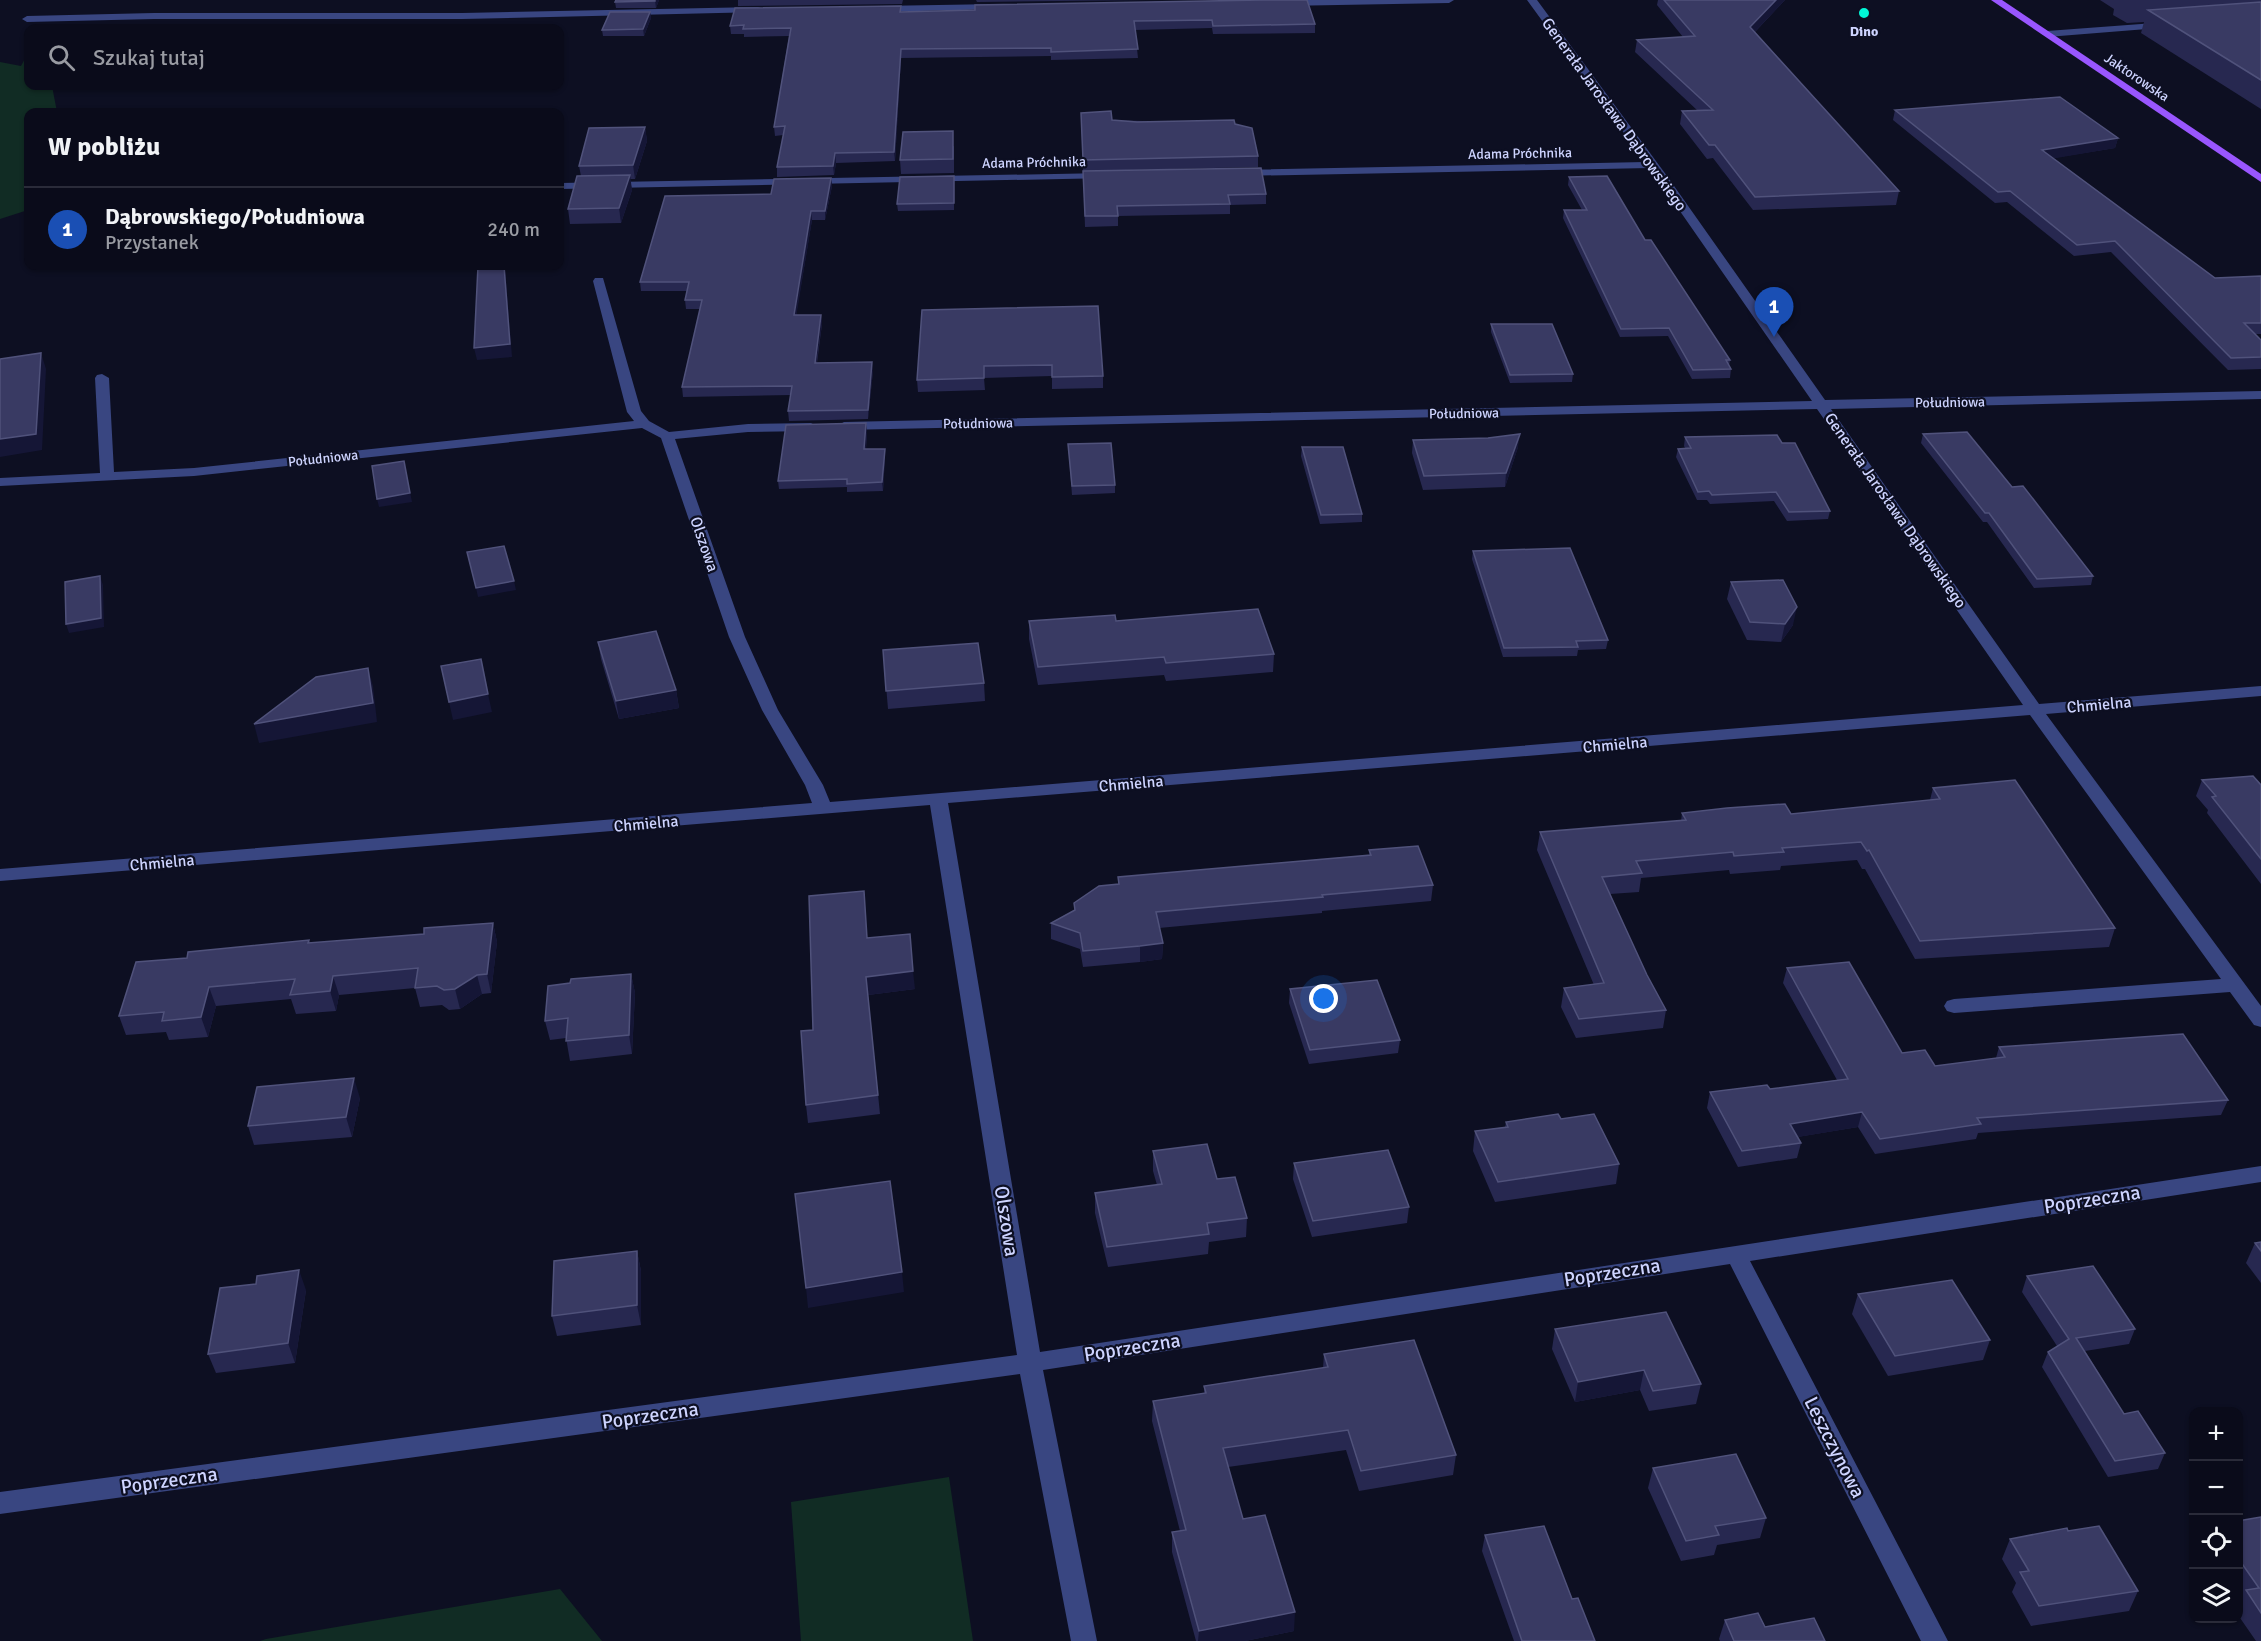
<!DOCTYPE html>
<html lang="pl">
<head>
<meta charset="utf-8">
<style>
	:root { --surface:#0a0b1a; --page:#181927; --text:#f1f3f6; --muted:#999ba2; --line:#2a2b39; --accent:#01f8d8 }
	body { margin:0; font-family:Signika,sans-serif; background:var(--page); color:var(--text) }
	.controls { position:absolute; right:18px; bottom:18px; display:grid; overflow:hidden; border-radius:12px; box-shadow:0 2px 4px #0004 }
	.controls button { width:54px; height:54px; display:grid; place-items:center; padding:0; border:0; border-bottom:2px solid var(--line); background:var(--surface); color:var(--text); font:30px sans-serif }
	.you { position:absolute; left:1324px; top:999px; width:21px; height:21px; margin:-15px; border:4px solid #fff; border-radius:50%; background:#1a73e8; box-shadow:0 0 0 9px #1a73e833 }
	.badge { display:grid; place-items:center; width:39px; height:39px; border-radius:50%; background:var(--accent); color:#fff; font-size:20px; font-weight:700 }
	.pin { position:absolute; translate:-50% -50px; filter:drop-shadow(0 2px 3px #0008) }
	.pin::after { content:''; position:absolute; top:32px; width:21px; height:18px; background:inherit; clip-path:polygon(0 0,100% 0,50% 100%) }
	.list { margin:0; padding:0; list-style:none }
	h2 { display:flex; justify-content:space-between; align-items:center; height:78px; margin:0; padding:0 24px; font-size:26px }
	h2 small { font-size:20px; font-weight:400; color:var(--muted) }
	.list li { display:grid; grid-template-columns:39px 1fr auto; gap:18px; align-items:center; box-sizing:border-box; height:84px; padding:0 24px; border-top:2px solid var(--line) }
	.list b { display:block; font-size:22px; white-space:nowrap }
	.list p { margin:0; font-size:20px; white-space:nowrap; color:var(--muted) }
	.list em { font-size:20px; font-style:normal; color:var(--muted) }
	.icon { flex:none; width:33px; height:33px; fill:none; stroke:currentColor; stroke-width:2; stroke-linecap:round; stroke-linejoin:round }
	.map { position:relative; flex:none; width:2261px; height:1641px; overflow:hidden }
	.search { position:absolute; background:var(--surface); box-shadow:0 2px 4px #0004; left:24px; top:24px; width:540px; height:66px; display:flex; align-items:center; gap:15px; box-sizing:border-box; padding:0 21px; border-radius:12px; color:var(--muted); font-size:22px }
	.panel { position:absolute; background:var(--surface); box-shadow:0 2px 4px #0004; left:24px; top:108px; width:540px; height:162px; border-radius:12px }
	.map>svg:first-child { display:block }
	.green { fill:#112c24 }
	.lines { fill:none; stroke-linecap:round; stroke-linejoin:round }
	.minor { fill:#394681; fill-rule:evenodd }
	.major { fill:#9956fe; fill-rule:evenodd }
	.wall { fill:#272850 }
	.shaded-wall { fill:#151636 }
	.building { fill:#393a63; stroke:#50527b; stroke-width:1.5 }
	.poi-dot { fill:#01f8d8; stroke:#0d0f22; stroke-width:2 }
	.labels { text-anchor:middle; stroke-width:4.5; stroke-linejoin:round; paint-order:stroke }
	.far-poi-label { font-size:14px; font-weight:bold; fill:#ced4ff; stroke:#0d0f22 }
	.far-street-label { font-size:14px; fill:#ced4ff; stroke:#0d0f22 }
	.street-label { font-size:16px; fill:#ced4ff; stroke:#0d0f22 }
	.near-street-label { font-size:20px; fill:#ced4ff; stroke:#0d0f22 }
</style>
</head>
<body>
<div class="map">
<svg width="2261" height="1641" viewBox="0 0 2261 1641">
	<rect width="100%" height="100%" fill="#0d0f22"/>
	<g class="green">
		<path d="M28,53V86H52L57,112H28V210L0,219V62L21,66Z"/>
		<path d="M949,1477L973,1641H801L791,1502Z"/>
		<path d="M560,1589L602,1641H260L266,1639Z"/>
	</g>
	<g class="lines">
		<g class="minor">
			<path d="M1454,0L1449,3L1283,6L1278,3L1288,0Z"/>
			<path d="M1527,0H1537L1667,176L1825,400L2261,391V399L1831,409L2039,704L2261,686V696L2046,714L2261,1006V1027L2254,1025L2230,992L1954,1013L1947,1011L1944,1006L1947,1001L1954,999L2221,979L2030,715L948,803L1040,1352L2261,1166V1182L1750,1261L1948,1641H1921L1730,1264L1043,1370L1097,1641H1071L1020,1374L0,1514V1492L1017,1355L930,805L0,881V869L812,803L805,785L762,710L729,637L661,438L642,428L194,476L0,486V478L100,473L95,378L97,375L102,374L109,378L114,472L194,468L634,421L627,412L593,281L595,278H603L641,411L649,421L669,432L748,424L811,423L818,427L811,431L748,432L675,439L745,637L778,710L823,785L830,802L2023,705L1817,409L844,430L837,426L844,422L1812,401L1650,168L1238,176L1232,173L1238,170L1645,162Z"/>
			<path d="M998,4L1003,7L1001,9L878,12L873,9L878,6Z"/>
			<path d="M758,7L761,8V12L462,19H154L27,22L22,19L27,16L154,13H462Z"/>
			<path d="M2168,22L2172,23V27L2047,37L2042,34L2047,31Z"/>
			<path d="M1106,173L1112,176L1110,178L560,189V183Z"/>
		</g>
		<path class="major" d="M1991,0H2002L2261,174V182Z"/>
	</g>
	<g class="wall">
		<path d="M659,0L656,8H616L615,2Z"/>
		<path d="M738,0H903L902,4L738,6Z"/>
		<path d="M976,0H1147L977,2Z"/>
		<path d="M1658,0H1785L1755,32L1899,191L1896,205L1753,210L1713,158L1707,159L1680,124L1682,111H1698L1635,52L1637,40L1683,37L1657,5Z"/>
		<path d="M2100,0H2261V109L2141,33L2144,22L2127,23L2113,15L2114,9Z"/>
		<path d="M901,6V12L975,10L1315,24V33L1213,34L1212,28L1135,30L1138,58L1051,60V56L901,58L895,161L836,163L834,175L777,177V167L783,135L775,136L774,127L789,36L744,37V34H731L730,26Z"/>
		<path d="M650,12L651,18L644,36H603L602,30Z"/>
		<path d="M1895,110L2118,138L2115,148L2053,158L2215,278L2261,276V334H2255L2261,340V369L2228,370L2111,252L2074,256L2007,202L1995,203L1893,120Z"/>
		<path d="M1081,113L1112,120L1235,124L1258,156V167L1083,171Z"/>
		<path d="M645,127L647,141L635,179H630L632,190L621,223L570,224L568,209L581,176L579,166Z"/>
		<path d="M954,146V173L901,174L900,160Z"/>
		<path d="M1083,171L1266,194V204L1230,205V214L1118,216V226L1085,227Z"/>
		<path d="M954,176V210L898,211L897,204Z"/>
		<path d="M1569,177L1645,240L1730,360L1729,366L1731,369L1730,378L1692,379L1668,336L1620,337L1563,218L1564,210H1582L1568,185Z"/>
		<path d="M831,178L832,186L825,220H812L796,315H821L822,324L817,363L873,371L868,419L789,421L788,411L791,395L683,397L682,387L700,309H686L685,300L687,291H641L640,282L771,194Z"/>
		<path d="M922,310L1103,376V388L1052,389V376L984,378L985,390L918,392L917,380Z"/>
		<path d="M1491,324L1573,374L1572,382L1510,383L1491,332Z"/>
		<path d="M867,432L866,449L885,457L883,491L847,492V487L779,489L778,481Z"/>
		<path d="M1923,434L2012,487L2093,576L2091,585L2034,588L1987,522H1983L1921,443Z"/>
		<path d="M1685,437L1782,443L1830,511L1828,519L1787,521L1774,501L1710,504L1707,500H1697L1676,457L1678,449L1685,448L1684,446Z"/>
		<path d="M1413,440L1518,447L1505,487L1423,490L1412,453Z"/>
		<path d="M1068,444L1115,485V493L1072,495Z"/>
		<path d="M1302,447L1362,514V522L1320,524L1301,456Z"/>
		<path d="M1473,551L1608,640L1606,649L1578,650L1577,656L1503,657L1472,559Z"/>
		<path d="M1731,582L1793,625L1781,642L1747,640L1727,599Z"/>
		<path d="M1029,621H1116L1274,654L1273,672L1166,681L1164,675L1038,685L1029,639Z"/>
		<path d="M598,642L676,690L679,708L619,719L601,659Z"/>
		<path d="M883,650L984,683L985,701L888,709Z"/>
		<path d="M2202,780L2261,785V884L2207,813L2208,810L2196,796Z"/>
		<path d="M1933,788L2115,928L2109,947L1915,959L1865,869H1862L1857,860L1781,866L1780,870L1730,874L1729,870L1641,878L1639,892L1610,894L1647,975L1666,1010L1663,1028L1576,1038L1561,1007L1564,988L1594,985L1537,850L1540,832L1681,821L1682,813L1791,814L1930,800Z"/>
		<path d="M1369,850L1433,885L1431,901L1322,911V913L1159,928L1163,943L1162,959L1140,962L1083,967L1080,949L1051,939V923L1074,910V903L1118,885V877L1369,855Z"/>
		<path d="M493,923L497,942L491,993L482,994L460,1009L449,1010L442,1005L420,1007L415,988L339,995L336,1011L296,1014L291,999L216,1006L208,1037L169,1040L166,1032L126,1035L119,1016L187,958L309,940L310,943L424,934Z"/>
		<path d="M867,938L915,989L868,995L880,1114L808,1123L806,1105L813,1030Z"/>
		<path d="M1787,968L1902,1053L1935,1066L1996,1058L1999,1047L2228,1100L2221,1115L1978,1133L1976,1139L1875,1154L1858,1127L1797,1137L1801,1143L1797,1158L1738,1167L1707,1108L1710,1092L1770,1089L1837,1080L1783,983Z"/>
		<path d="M631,974L635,993L632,1054L570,1061L566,1038L550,1040L545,1021L570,983Z"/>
		<path d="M1290,989L1400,1040L1398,1053L1309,1064L1289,1003Z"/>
		<path d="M360,1098L352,1137L254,1145L248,1126Z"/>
		<path d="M1561,1119L1619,1164L1616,1184L1495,1202L1473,1151L1475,1131L1505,1127L1506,1122Z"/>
		<path d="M1153,1151L1217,1179L1247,1218L1246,1237L1209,1242L1208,1254L1108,1267L1095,1213V1193L1157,1185L1153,1171Z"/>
		<path d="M1294,1163L1409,1207L1407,1223L1312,1237L1293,1179Z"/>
		<path d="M2261,1242V1283L2246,1263L2255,1243Z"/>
		<path d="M637,1251L641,1271V1325L557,1336L552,1316Z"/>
		<path d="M2027,1276L2135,1329L2129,1344L2085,1351L2124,1414L2165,1453L2158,1469L2108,1477L2042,1367L2048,1352L2057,1346L2022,1292Z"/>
		<path d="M306,1290L295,1363L216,1373L208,1354Z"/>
		<path d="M1858,1294L1990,1340L1983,1360L1888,1376L1852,1314Z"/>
		<path d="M1555,1329L1701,1384L1696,1404L1649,1411L1640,1390L1575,1402L1552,1349Z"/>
		<path d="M1324,1354L1456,1455L1453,1475L1359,1491L1346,1450L1228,1467L1243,1519L1294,1631L1245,1641H1196L1172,1552V1532L1180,1531L1152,1421L1153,1401L1204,1394V1386L1323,1368Z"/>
		<path d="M1653,1468L1766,1518L1760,1538L1717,1545L1714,1555L1681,1561L1648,1488Z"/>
		<path d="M2261,1517V1641H2256L2238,1615V1604L2242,1598L2238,1593V1521Z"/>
		<path d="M2068,1531L2138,1591L2129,1611L2031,1626L2012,1592L2016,1583L2002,1559L2010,1539Z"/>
		<path d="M1485,1535L1572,1599L1595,1641H1514L1482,1551Z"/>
		<path d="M1725,1620L1765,1627L1825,1641H1720L1719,1639Z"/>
	</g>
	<g class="shaded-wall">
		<path d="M655,0H659L656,8L655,1Z"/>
		<path d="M1776,0H1785L1748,39L1750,27Z"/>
		<path d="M650,12L651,18L644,36L643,29Z"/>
		<path d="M901,49V58L895,161L894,152Z"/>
		<path d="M645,127L647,141L635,179L633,165Z"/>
		<path d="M2118,138L2115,148L2039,161L2042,150Z"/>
		<path d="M835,153L836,163L834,175L833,166Z"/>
		<path d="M630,175L632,190L621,223L619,208Z"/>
		<path d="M831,178L832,186L825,220V211Z"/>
		<path d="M811,211L812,220L795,324L794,315Z"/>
		<path d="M504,266H505L512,357L477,360L474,348Z"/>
		<path d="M821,315L822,324L815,372V363Z"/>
		<path d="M41,353L46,369L42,450L0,457V439Z"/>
		<path d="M872,362L873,371L868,419V410Z"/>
		<path d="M866,423L867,432L865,458L864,449Z"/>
		<path d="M1520,434L1518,447L1505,487L1506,473Z"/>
		<path d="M885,449V457L883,491L882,482Z"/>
		<path d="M404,461L412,502L379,507L377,499Z"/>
		<path d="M100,576L103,585L104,627L69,633L66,624Z"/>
		<path d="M514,581L516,590L478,597L476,588Z"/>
		<path d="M1797,607L1793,625L1781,642L1785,624Z"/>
		<path d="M368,668L373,686L377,722L259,743L254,724Z"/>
		<path d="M676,690L679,708L619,719L616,701Z"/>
		<path d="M488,694L492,712L453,720L449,702Z"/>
		<path d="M493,923L497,942L491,993L487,974Z"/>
		<path d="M1163,943L1162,959L1140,962V946Z"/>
		<path d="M913,971L915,989L868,995L866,977Z"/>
		<path d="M631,974L635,993L632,1054L629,1035Z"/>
		<path d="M477,975L482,994L460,1009L455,989Z"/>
		<path d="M333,976L339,995L336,1011L330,991Z"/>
		<path d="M209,987L216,1006L208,1037L201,1017Z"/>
		<path d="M354,1078L360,1098L352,1137L346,1117Z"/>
		<path d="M1862,1112L1858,1127L1786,1139L1790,1124Z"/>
		<path d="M637,1251L641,1271V1325L637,1305Z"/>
		<path d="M299,1270L306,1290L295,1363L288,1343Z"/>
		<path d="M902,1272L904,1292L808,1308L806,1288Z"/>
		<path d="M1644,1370L1640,1390L1575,1402L1578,1382Z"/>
		<path d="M1295,1612L1294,1631L1245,1641H1198L1199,1631Z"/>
	</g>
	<g class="building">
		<path d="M616,0H655V1L615,2Z"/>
		<path d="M1263,0H1307L1315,24L1213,26L1212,20L1134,21L1138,49L1051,52V48L901,49L894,152L835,153L833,166L777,167L785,126L774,127L791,28L743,29L744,25L730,26L735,8L901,6L900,12L975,10V5Z"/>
		<path d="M1664,0H1776L1750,27L1899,191L1755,197L1715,145H1709L1682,111L1713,110L1637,40L1695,36Z"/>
		<path d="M2261,2V80L2148,10Z"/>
		<path d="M610,12H650L643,29L602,30Z"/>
		<path d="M2060,97L2118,138L2042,150L2215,278L2261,276V323H2244L2261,340V357L2231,358L2115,241L2077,245L2010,191L1998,192L1895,110Z"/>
		<path d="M1111,111L1112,120L1137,122L1234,120L1235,124L1252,128L1258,156L1083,160L1081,113Z"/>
		<path d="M645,127L633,165L579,166L589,128Z"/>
		<path d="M953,131V159L900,160L903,132Z"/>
		<path d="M1261,168L1266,194L1228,195L1230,204L1117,206L1118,216H1085L1083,171Z"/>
		<path d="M630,175L619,208L568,209L577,176Z"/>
		<path d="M954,176V203L897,204L900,177Z"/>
		<path d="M1607,176L1645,240H1651L1730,360H1726L1731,369L1693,370L1669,328L1621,329L1564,210H1587L1569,177Z"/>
		<path d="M831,178L825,211H811L794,315H821L815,363L872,362L868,410L788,411L792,386L682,387L702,300H685L689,282H640L665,196L771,194L774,179Z"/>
		<path d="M478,266H504L510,344L474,348Z"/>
		<path d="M1098,306L1103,376L1052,377V365L984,366V378L917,380L922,310Z"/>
		<path d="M1491,324H1552L1573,374L1510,375Z"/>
		<path d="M41,353L36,434L0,439V359Z"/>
		<path d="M866,423L864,449H885L882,482L847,484V479L778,481L786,425Z"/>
		<path d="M1967,432L2012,487L2023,486L2093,576L2037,579L1989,513H1985L1923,434Z"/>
		<path d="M1520,434L1506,473L1424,476L1413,440L1488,438Z"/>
		<path d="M1777,435L1782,443H1795L1830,511L1789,512L1776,492L1712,495L1709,491L1698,492L1678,449L1691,448L1685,437Z"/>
		<path d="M1111,443L1115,485L1072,486L1068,444Z"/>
		<path d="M1302,447H1343L1362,514L1321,515Z"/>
		<path d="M404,461L410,493L377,499L372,466Z"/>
		<path d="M504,546L514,581L476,588L467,552Z"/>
		<path d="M1570,548L1608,640L1576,641L1578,647L1504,648L1473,551Z"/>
		<path d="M100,576L101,618L66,624L65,582Z"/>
		<path d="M1783,580L1797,607L1785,624L1750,622L1731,582Z"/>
		<path d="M1258,609L1274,654L1166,663L1164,657L1038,667L1029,621L1115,615L1116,621Z"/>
		<path d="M656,631L676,690L616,701L598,642Z"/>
		<path d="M978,643L984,683L886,691L883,650Z"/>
		<path d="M481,659L488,694L449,702L441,666Z"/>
		<path d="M368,668L373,703L254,724L316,677Z"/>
		<path d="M2253,776L2261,785V859L2212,797L2216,796L2202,780Z"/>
		<path d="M2015,780L2115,928L1920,941L1869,850L1867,851L1861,842L1782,848L1784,852L1734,856L1733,852L1636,861L1642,873L1602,877L1647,975L1666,1010L1579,1019L1564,988L1604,983L1540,832L1686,820L1682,813L1727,808L1785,804L1791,814L1940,799L1933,788Z"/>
		<path d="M1418,846L1433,885L1322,895L1323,897L1156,912L1163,943L1140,946L1083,951L1080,933L1051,923L1075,910L1074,903L1099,886L1119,884L1118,877L1371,855L1369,850Z"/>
		<path d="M864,891L867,938L910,934L913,971L866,977L878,1095L806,1105L801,1031L813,1030L809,896Z"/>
		<path d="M493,923L487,974L477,975L455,989L444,990L437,986L415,988L418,968L333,976L330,991L290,995L295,979L209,987L201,1017L162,1021L164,1012L119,1016L136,962L187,958L188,952L309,940L308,943L424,934V928Z"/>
		<path d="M1849,962L1902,1053L1925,1050L1935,1066L2005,1057L1999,1047L2183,1034L2228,1100L1977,1118L1981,1124L1880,1139L1862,1112L1790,1124L1801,1143L1742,1151L1710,1092L1767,1085L1770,1089L1848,1079L1787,968Z"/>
		<path d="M631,974L629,1035L566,1041L568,1018L545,1021L548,986L570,983L571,979Z"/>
		<path d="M1377,980L1400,1040L1310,1050L1290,989Z"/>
		<path d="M354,1078L346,1117L248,1126L257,1087Z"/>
		<path d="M1558,1114L1561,1119L1594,1114L1619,1164L1498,1182L1475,1131L1508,1127L1506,1122Z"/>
		<path d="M1207,1144L1217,1179L1235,1177L1247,1218L1207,1223L1209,1234L1107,1247L1095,1193L1162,1184L1153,1151Z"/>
		<path d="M1388,1150L1409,1207L1313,1221L1294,1163Z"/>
		<path d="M890,1181L902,1272L806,1288L795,1194Z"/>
		<path d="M2261,1242V1251L2255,1243Z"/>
		<path d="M637,1251V1305L552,1316L554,1261Z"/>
		<path d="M2093,1266L2135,1329L2076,1338L2124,1414L2138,1411L2165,1453L2115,1461L2048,1352L2069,1339L2027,1276Z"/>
		<path d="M299,1270L288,1343L208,1354L220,1288L256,1284L257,1276Z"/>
		<path d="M1952,1280L1990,1340L1895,1356L1858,1294Z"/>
		<path d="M1666,1312L1701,1384L1653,1391L1644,1370L1578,1382L1555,1329Z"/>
		<path d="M1414,1340L1456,1455L1361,1471L1348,1430L1223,1448L1243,1519L1265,1515L1295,1612L1199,1631L1172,1532L1186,1530L1153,1401L1206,1393L1204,1386L1328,1367L1324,1354Z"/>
		<path d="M1736,1454L1766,1518L1715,1526L1719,1535L1686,1541L1653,1468Z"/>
		<path d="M2261,1517V1613L2246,1590L2259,1588L2238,1558V1521Z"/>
		<path d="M1544,1526L1572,1599L1578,1598L1595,1641H1522L1485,1535Z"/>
		<path d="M2099,1526L2138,1591L2039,1606L2020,1572L2029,1571L2010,1539L2067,1528L2068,1531Z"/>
		<path d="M1758,1613L1765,1627L1814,1618L1825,1641H1734L1725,1620Z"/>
	</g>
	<circle class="poi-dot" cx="1864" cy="13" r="6"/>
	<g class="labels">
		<g class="far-poi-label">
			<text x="1864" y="36">Dino</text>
		</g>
		<g class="far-street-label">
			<text transform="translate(2137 77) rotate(34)" y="5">Jaktorowska</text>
			<text transform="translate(1520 153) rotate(-1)" y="5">Adama Próchnika</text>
			<text transform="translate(1034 162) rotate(-1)" y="5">Adama Próchnika</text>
			<text transform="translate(1950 402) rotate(-1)" y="5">Południowa</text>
			<text transform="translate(1464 413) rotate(-1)" y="5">Południowa</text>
			<text transform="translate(978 423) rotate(-1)" y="5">Południowa</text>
			<text transform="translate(323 458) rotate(-6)" y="5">Południowa</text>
		</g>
		<g class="street-label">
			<text transform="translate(1615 114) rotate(54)" y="6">Generała Jarosława Dąbrowskiego</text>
			<text transform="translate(1896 510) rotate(55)" y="6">Generała Jarosława Dąbrowskiego</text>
			<text transform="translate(705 544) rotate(71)" y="6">Olszowa</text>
			<text transform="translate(2099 704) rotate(-5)" y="6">Chmielna</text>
			<text transform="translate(1615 744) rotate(-5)" y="6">Chmielna</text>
			<text transform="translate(1131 783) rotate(-5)" y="6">Chmielna</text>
			<text transform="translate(646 823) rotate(-5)" y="6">Chmielna</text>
			<text transform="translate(162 862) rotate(-5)" y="6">Chmielna</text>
		</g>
		<g class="near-street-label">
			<text transform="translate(2092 1199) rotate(-9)" y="7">Poprzeczna</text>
			<text transform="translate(1007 1221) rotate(81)" y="7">Olszowa</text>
			<text transform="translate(1612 1272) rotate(-9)" y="7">Poprzeczna</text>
			<text transform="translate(1132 1347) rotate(-9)" y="7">Poprzeczna</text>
			<text transform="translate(650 1415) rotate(-8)" y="7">Poprzeczna</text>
			<text transform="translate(1835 1447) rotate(63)" y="7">Leszczynowa</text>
			<text transform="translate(169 1480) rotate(-8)" y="7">Poprzeczna</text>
		</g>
	</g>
</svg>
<div class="controls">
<button>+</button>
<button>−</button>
<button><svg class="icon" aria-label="locate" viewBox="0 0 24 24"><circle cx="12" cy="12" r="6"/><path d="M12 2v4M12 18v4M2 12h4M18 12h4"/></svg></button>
<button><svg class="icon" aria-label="layers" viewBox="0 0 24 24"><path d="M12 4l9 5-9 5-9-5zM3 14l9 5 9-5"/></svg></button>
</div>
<div class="you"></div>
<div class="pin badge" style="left:1774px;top:337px;background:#1a4fb4">1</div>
<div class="search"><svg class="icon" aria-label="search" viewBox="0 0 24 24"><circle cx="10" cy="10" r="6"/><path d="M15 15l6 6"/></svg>Szukaj tutaj</div>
<section class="panel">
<h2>W pobliżu<small></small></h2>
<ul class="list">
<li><span class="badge" style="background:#1a4fb4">1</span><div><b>Dąbrowskiego/Południowa</b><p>Przystanek</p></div><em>240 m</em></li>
</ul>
</section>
</div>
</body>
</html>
